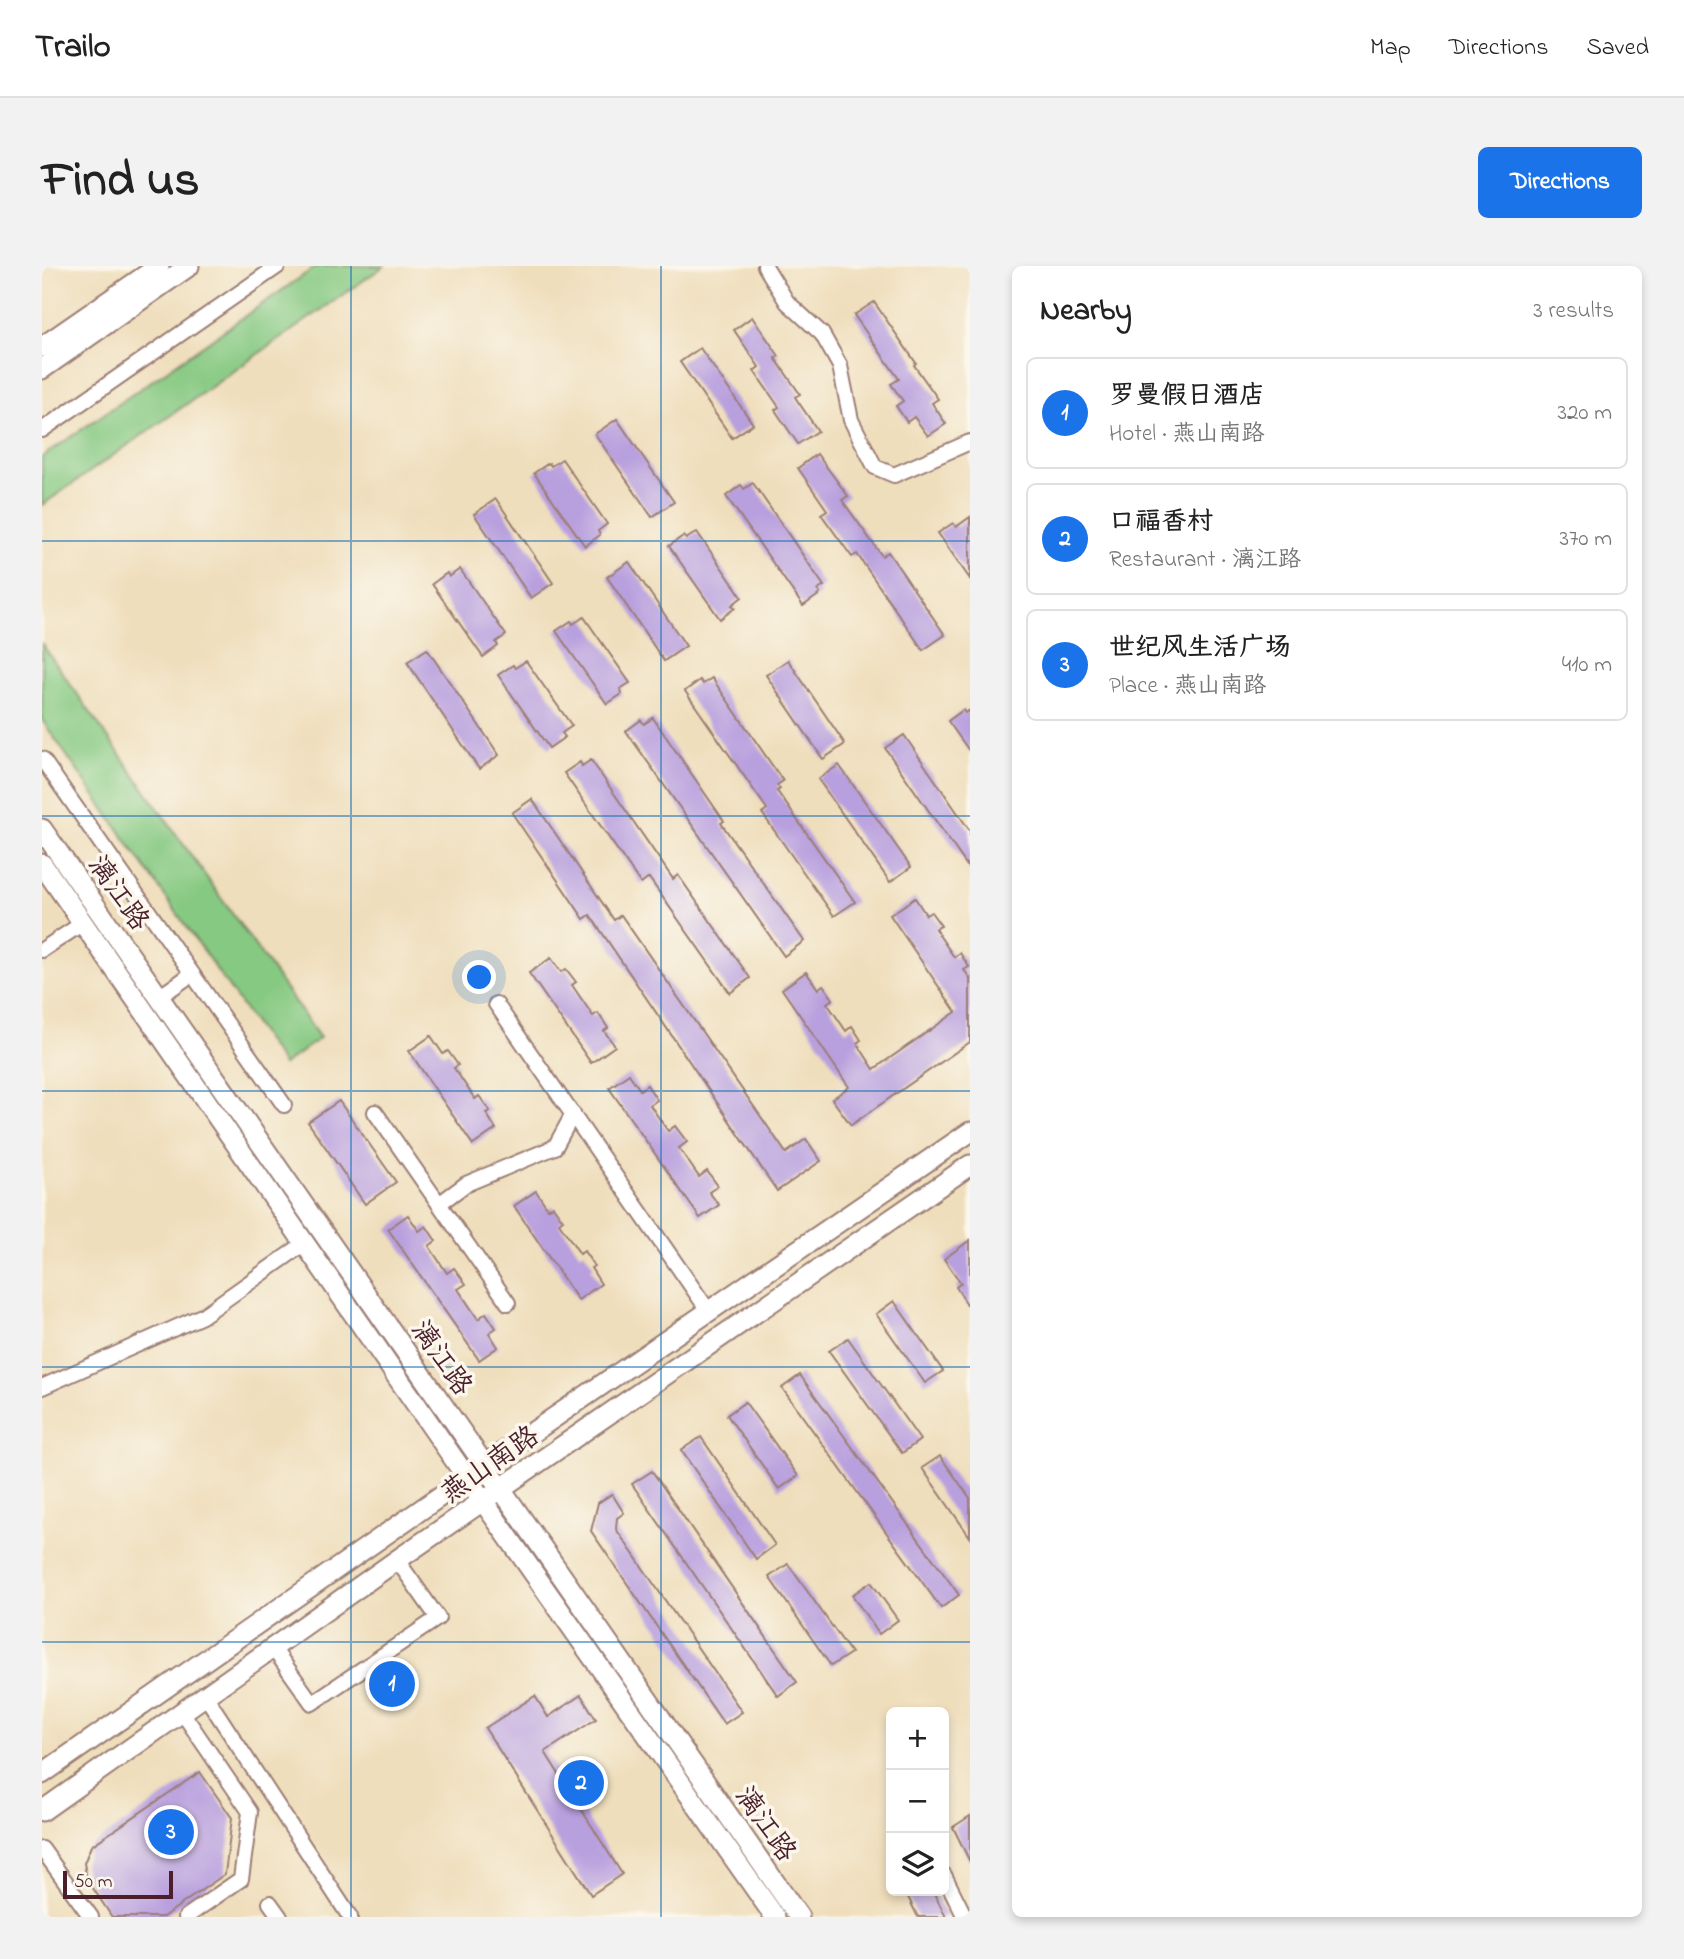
<!DOCTYPE html>
<html lang="en">
<head>
<meta charset="utf-8">
<style>
	:root { --surface:#fff; --page:#f2f2f2; --text:#222; --muted:#767676; --line:#e0e0e0; --accent:#1a73e8 }
	body { margin:0; font-family:"Indie Flower","LXGW WenKai TC",sans-serif; background:var(--page); color:var(--text) }
	.controls { position:absolute; right:21px; bottom:21px; display:grid; overflow:hidden; border-radius:10px; box-shadow:0 4px 10px #0003 }
	.controls button { width:63px; height:63px; display:grid; place-items:center; padding:0; border:0; border-bottom:2px solid var(--line); background:var(--surface); color:var(--text); font:35px sans-serif }
	.scale { position:absolute; left:21px; bottom:18px; width:110px; box-sizing:border-box; padding-left:7px; border:4px solid #4a1f2b; border-top:0; font-size:19px; line-height:24px; white-space:nowrap; color:#4a1f2b; -webkit-text-stroke:5px #fbf7ec; paint-order:stroke }
	.you { position:absolute; left:438px; top:712px; width:24px; height:24px; margin:-18px; border:5px solid #fff; border-radius:50%; background:#1a73e8; box-shadow:0 0 0 10px #1a73e833 }
	.badge { display:grid; place-items:center; width:46px; height:46px; border-radius:50%; background:var(--accent); color:#fff; font-size:23px; font-weight:700 }
	.pin { position:absolute; translate:-50% -50%; border:4px solid #fff; box-shadow:0 2px 7px #0006 }
	.list { margin:0; padding:0; list-style:none }
	h2 { display:flex; justify-content:space-between; align-items:center; height:91px; margin:0; padding:0 28px; font-size:30px }
	h2 small { font-size:23px; font-weight:400; color:var(--muted) }
	.list li { display:grid; grid-template-columns:46px 1fr auto; gap:21px; align-items:center; box-sizing:border-box; height:112px; margin:0 14px 14px; padding:0 14px; border:2px solid var(--line); border-radius:10px }
	.list b { display:block; font-size:26px; white-space:nowrap }
	.list p { margin:0; font-size:23px; white-space:nowrap; color:var(--muted) }
	.list em { font-size:23px; font-style:normal; color:var(--muted) }
	.icon { flex:none; width:38px; height:38px; fill:none; stroke:currentColor; stroke-width:2; stroke-linecap:round; stroke-linejoin:round }
	.map { position:relative; flex:none; width:928px; height:1651px; overflow:hidden; border-radius:10px }
	header { display:flex; align-items:center; gap:42px; box-sizing:border-box; height:98px; padding:0 35px; background:var(--surface); border-bottom:2px solid var(--line) }
	header strong { font-size:33px }
	nav { display:flex; gap:38px; margin-inline-start:auto; font-size:24px }
	.intro { display:flex; align-items:center; justify-content:space-between; box-sizing:border-box; height:168px; padding:0 42px }
	h1 { margin:0; font-size:49px }
	.button { padding:18px 32px; border-radius:10px; background:var(--accent); color:#fff; font-size:24px; font-weight:700 }
	main { display:flex; gap:42px; padding:0 42px }
	aside { flex:1; background:var(--surface); border-radius:10px; box-shadow:0 4px 10px #0003 }
	.map>svg:first-child { display:block }
	.green { fill:#86c982; stroke:#687456; stroke-width:2 }
	.building { fill:#b89fde }
	.lines { fill:none; stroke-linecap:round; stroke-linejoin:round }
	.street-casing { stroke:#9c7e74; stroke-width:18 }
	.secondary-casing { stroke:#9c7e74; stroke-width:23 }
	.street { stroke:#fff; stroke-width:14 }
	.secondary { stroke:#fff; stroke-width:19 }
	.grid { fill:none; stroke:#1f6fb2; stroke-width:2; stroke-opacity:0.55 }
	.labels { text-anchor:middle; stroke-width:7; stroke-linejoin:round; paint-order:stroke }
	.street-label { font-size:28px; fill:#4a1f2b; stroke:#fbf7ec }
</style>
</head>
<body>
<header>
<strong>Trailo</strong>
<nav><a>Map</a><a>Directions</a><a>Saved</a></nav>
</header>
<div class="intro"><h1>Find us</h1><a class="button">Directions</a></div>
<main>
<div class="map">
<svg width="928" height="1651" viewBox="0 0 928 1651">
	<rect width="100%" height="100%" fill="#fbf7ec"/>
	<filter id="ink" filterUnits="userSpaceOnUse"><feTurbulence type="fractalNoise" baseFrequency=".0143" numOctaves="2"/><feDisplacementMap in="SourceGraphic" scale="14" xChannelSelector="R" yChannelSelector="G"/><feConvolveMatrix kernelMatrix="1 2 1 2 8 2 1 2 1" color-interpolation-filters="sRGB"/></filter>
	<filter id="wash" filterUnits="userSpaceOnUse"><feTurbulence type="fractalNoise" baseFrequency=".00686" numOctaves="4" result="noise"/><feDisplacementMap in="SourceGraphic" scale="28" xChannelSelector="R" yChannelSelector="G"/><feGaussianBlur stdDeviation="1.57" result="paint"/><feColorMatrix in="noise" values="0 0 0 0 0 0 0 0 0 0 0 0 0 0 0 0 0 1.4 0 .05"/><feComposite in="paint" operator="in"/></filter>
	<g filter="url(#wash)">
		<rect width="100%" height="100%" fill="#efdebc"/>
		<g class="green">
			<path d="M275,0H342L0,239V191Z"/>
			<path d="M0,378L278,772L241,799L0,454Z"/>
		</g>
		<g id="blocks">
			<g class="building">
				<path d="M832,36L874,97L872,99L896,133L890,137L904,158L886,170L872,151L865,156L854,140L861,135L849,118L857,113L812,49Z"/>
				<path d="M710,51L737,90L733,92L758,128L753,131L776,165L756,178L733,144L737,141L712,105L717,101L692,64Z"/>
				<path d="M658,82L711,158L690,172L638,96Z"/>
				<path d="M575,153L632,236L610,251L553,168Z"/>
				<path d="M775,188L806,230L800,234L840,290L846,286L903,369L881,384L815,288L810,291L779,248L785,244L756,202Z"/>
				<path d="M520,193L565,258L556,265L558,269L543,280L492,207L507,197L509,200Z"/>
				<path d="M711,217L782,320L776,324L778,328L761,340L684,230L699,219L702,223Z"/>
				<path d="M454,233L511,317L489,332L432,248Z"/>
				<path d="M928,251V313L896,267L911,257L914,261Z"/>
				<path d="M655,266L700,331L690,339L693,342L678,353L627,280L641,270L644,273Z"/>
				<path d="M587,296L644,380L622,395L565,311Z"/>
				<path d="M418,303L464,369L454,376L456,380L441,391L390,318L405,307L407,311Z"/>
				<path d="M542,351L588,417L578,423L580,428L565,438L514,365L529,355L531,358Z"/>
				<path d="M385,383L457,489L437,503L365,396Z"/>
				<path d="M746,394L803,478L781,493L724,409Z"/>
				<path d="M484,395L530,460L520,467L523,471L507,482L456,409L471,399L473,402Z"/>
				<path d="M670,412L741,515L735,519L738,523L735,525L813,636L792,650L720,547L725,543L643,425L658,414L661,418Z"/>
				<path d="M921,444L923,447L928,444V486L906,455Z"/>
				<path d="M611,452L682,555L679,557L762,675L742,690L584,465L599,454L602,458Z"/>
				<path d="M862,469L928,565V604L843,482Z"/>
				<path d="M549,494L631,613L636,609L708,712L688,727L607,612L599,618L522,507L538,496L540,500Z"/>
				<path d="M797,499L869,601L848,616L776,513Z"/>
				<path d="M490,533L572,654L579,649L744,887L764,873L779,895L735,925L548,649L542,653L470,547Z"/>
				<path d="M873,632L884,649L889,646L899,660L893,663L912,691L918,687L927,701L922,704L928,712V776L809,859L790,833L807,821L740,723L764,706L776,723L781,719L791,733L785,737L804,765L810,760L819,774L815,777L832,803L914,746L848,649Z"/>
				<path d="M509,692L519,706L524,703L534,716L530,719L551,750L556,747L566,762L562,765L573,780L549,797L487,707Z"/>
				<path d="M389,770L401,788L406,785L416,799L412,802L433,833L437,830L448,845L444,847L454,863L431,879L367,785Z"/>
				<path d="M587,808L598,824L605,819L615,834L608,839L626,865L633,860L645,876L637,882L657,911L665,905L676,920L667,926L677,939L658,952L567,822Z"/>
				<path d="M297,835L354,916L323,938L266,856Z"/>
				<path d="M494,925L506,943L511,940L521,954L517,957L538,988L542,985L552,1000L549,1002L559,1018L536,1034L472,940Z"/>
				<path d="M366,949L377,965L384,960L394,975L387,980L405,1007L412,1002L424,1018L416,1023L436,1053L444,1047L454,1062L447,1067L456,1081L437,1094L346,963Z"/>
				<path d="M928,974V1043L914,1021L919,1017L902,993Z"/>
				<path d="M852,1035L901,1105L883,1117L834,1048Z"/>
				<path d="M806,1072L878,1174L860,1187L787,1085Z"/>
				<path d="M758,1109L917,1329L899,1342L740,1122Z"/>
				<path d="M703,1136L756,1210L737,1223L685,1149Z"/>
				<path d="M659,1171L733,1279L714,1293L639,1184Z"/>
				<path d="M898,1190L928,1232V1271L880,1202Z"/>
				<path d="M610,1205L755,1416L736,1430L590,1218Z"/>
				<path d="M570,1228L582,1247L575,1252L574,1263L700,1446L682,1458L549,1265L556,1237Z"/>
				<path d="M746,1298L809,1387L789,1400L727,1311Z"/>
				<path d="M829,1316L856,1354L837,1368L810,1329Z"/>
				<path d="M539,1429L554,1453L503,1486L580,1608L549,1629L443,1462L493,1430L506,1451Z"/>
				<path d="M158,1506L190,1552L183,1608L121,1651H70L45,1613L42,1597L49,1580Z"/>
				<path d="M928,1550V1596L911,1561Z"/>
				<path d="M863,1625H891L904,1651H876Z"/>
			</g>
		</g>
	</g>
	<g filter="url(#ink)">
		<use href="#blocks" fill-opacity="0" stroke="#9c7e74" stroke-width="2"/>
		<g class="lines">
			<defs>
				<g id="street">
					<path d="M723,0L745,36L780,68L798,100L809,154L833,201L852,209L928,176"/>
					<path d="M0,164L236,0"/>
					<path d="M0,493L242,839"/>
					<path d="M0,684L41,657"/>
					<path d="M117,731L150,708"/>
					<path d="M454,738L668,1047"/>
					<path d="M333,846L466,1037"/>
					<path d="M397,938L424,918L513,881L531,848"/>
					<path d="M0,1121L160,1050L263,977"/>
					<path d="M231,1382L270,1437L396,1352L355,1294"/>
					<path d="M163,1429L308,1651"/>
					<path d="M140,1446L208,1546L199,1613L144,1651"/>
					<path d="M0,1583L49,1651"/>
					<path d="M902,1609L923,1651"/>
					<path d="M228,1637L238,1651"/>
				</g>
				<g id="secondary">
					<path d="M0,81L117,0"/>
					<path d="M0,103L147,0"/>
					<path d="M0,563L757,1651"/>
					<path d="M0,598L441,1235L733,1651"/>
					<path d="M0,1508L443,1199L928,866"/>
					<path d="M0,1545L355,1294L928,899"/>
				</g>
			</defs>
			<use href="#street" class="street-casing"/>
			<use href="#secondary" class="secondary-casing"/>
			<use href="#street" class="street"/>
			<use href="#secondary" class="secondary"/>
		</g>
	</g>
	<path class="grid" d="M309,0V1651M619,0V1651M0,275H928M0,550H928M0,825H928M0,1101H928M0,1376H928"/>
	<g class="labels">
		<g class="street-label">
			<text transform="translate(78 626) rotate(55)" y="10">漓江路</text>
			<text transform="translate(401 1091) rotate(55)" y="10">漓江路</text>
			<text transform="translate(447 1197) rotate(-35)" y="10">燕山南路</text>
			<text transform="translate(725 1557) rotate(55)" y="10">漓江路</text>
		</g>
	</g>
</svg>
<div class="controls">
<button>+</button>
<button>−</button>
<button><svg class="icon" aria-label="layers" viewBox="0 0 24 24"><path d="M12 4l9 5-9 5-9-5zM3 14l9 5 9-5"/></svg></button>
</div>
<div class="scale">50 m</div>
<div class="you"></div>
<div class="pin badge" style="left:350px;top:1418px">1</div>
<div class="pin badge" style="left:539px;top:1517px">2</div>
<div class="pin badge" style="left:129px;top:1566px">3</div>
</div>
<aside>
<h2>Nearby<small>3 results</small></h2>
<ul class="list">
<li><span class="badge">1</span><div><b>罗曼假日酒店</b><p>Hotel · 燕山南路</p></div><em>320 m</em></li>
<li><span class="badge">2</span><div><b>口福香村</b><p>Restaurant · 漓江路</p></div><em>370 m</em></li>
<li><span class="badge">3</span><div><b>世纪风生活广场</b><p>Place · 燕山南路</p></div><em>410 m</em></li>
</ul>
</aside>
</main>
</body>
</html>
